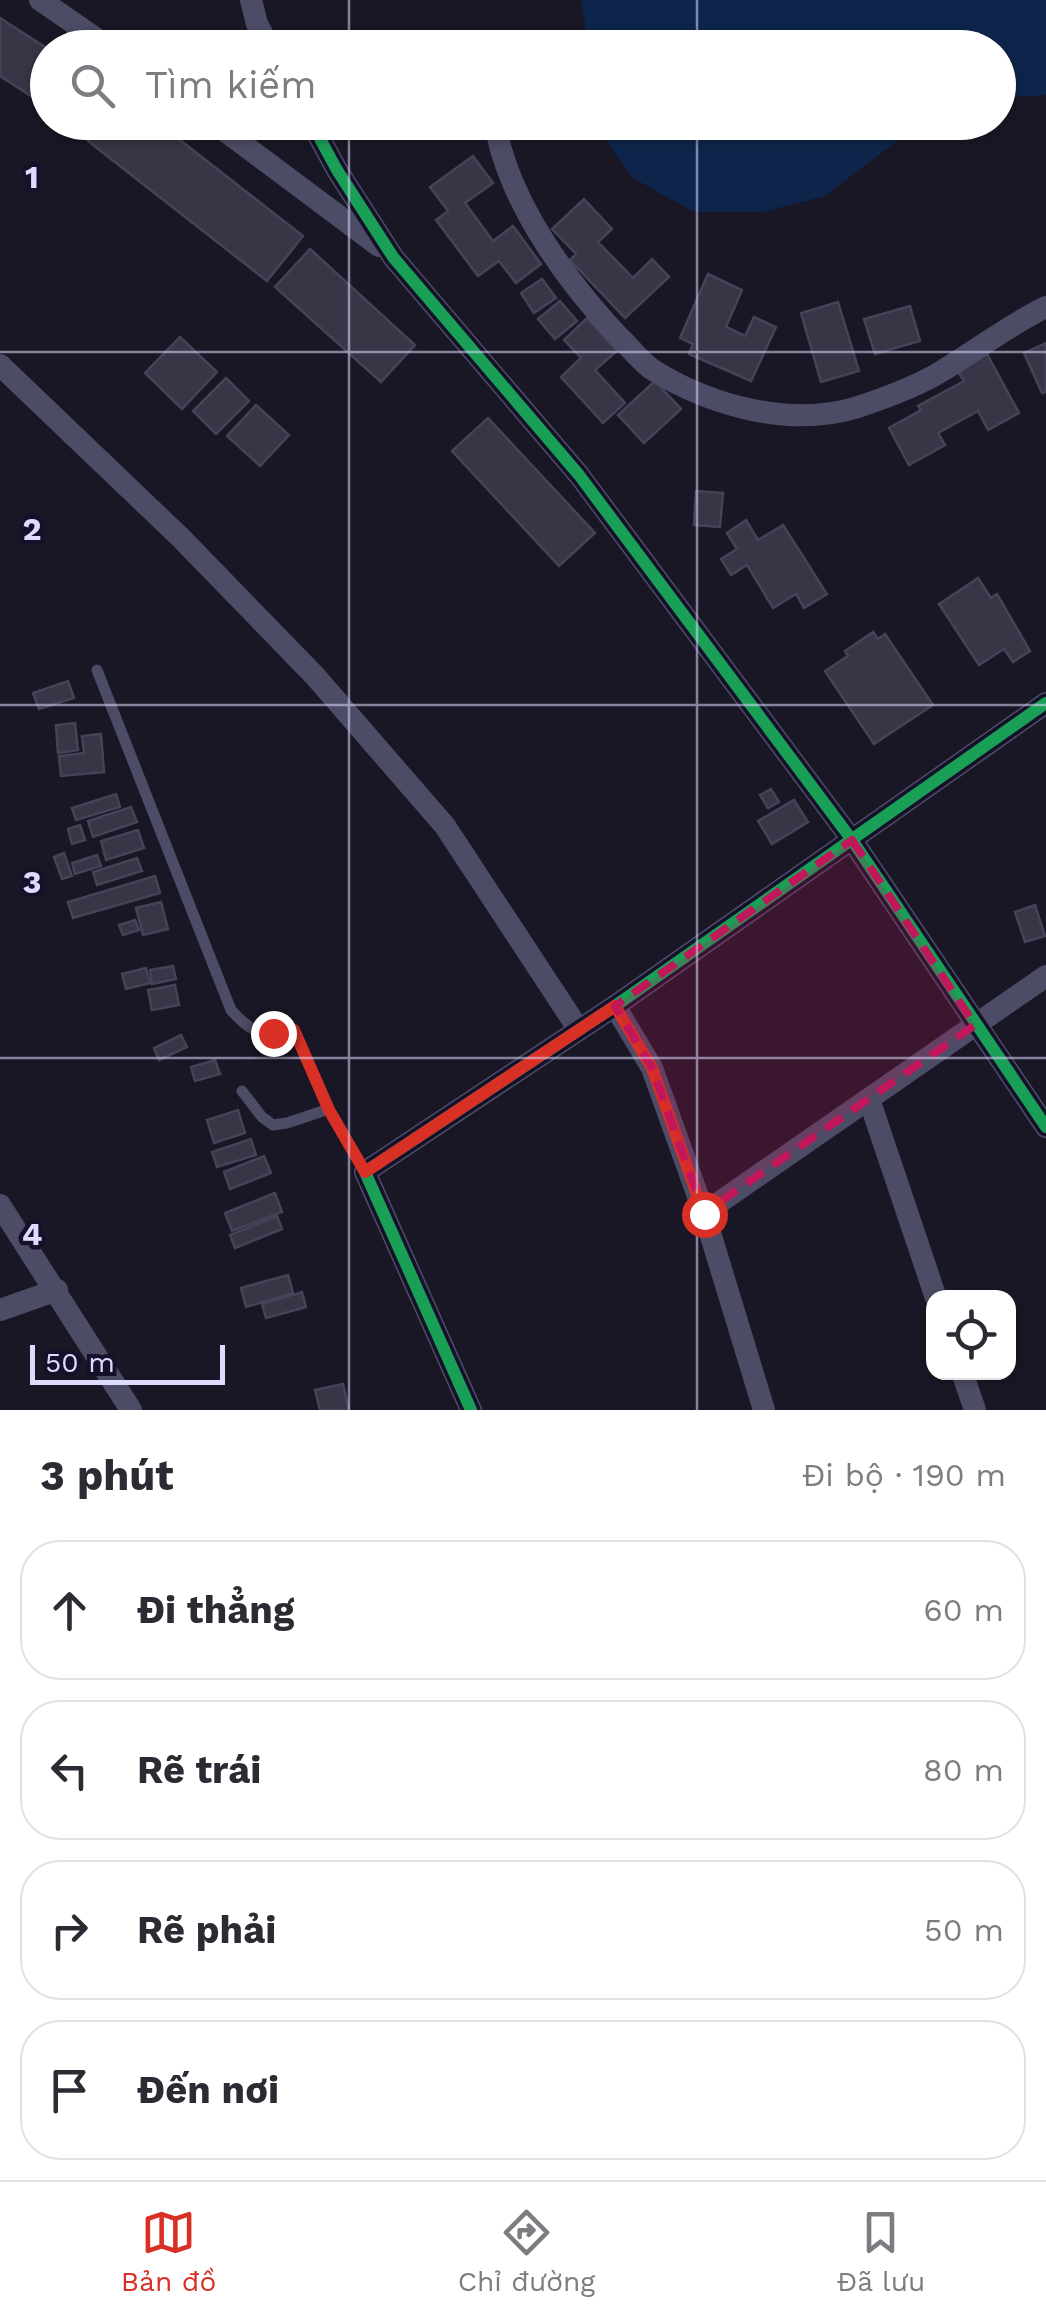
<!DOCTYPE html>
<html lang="vi">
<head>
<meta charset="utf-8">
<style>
	:root { --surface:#fff; --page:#f2f2f3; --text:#2b2b33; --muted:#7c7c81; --line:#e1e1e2; --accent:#d93025 }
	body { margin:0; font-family:"Work Sans",sans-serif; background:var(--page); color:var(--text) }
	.controls { position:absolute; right:30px; bottom:30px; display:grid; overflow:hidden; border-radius:20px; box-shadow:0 2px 8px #0004 }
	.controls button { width:90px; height:90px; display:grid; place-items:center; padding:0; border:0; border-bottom:2px solid var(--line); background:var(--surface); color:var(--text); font:50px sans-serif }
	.scale { position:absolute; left:30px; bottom:25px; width:195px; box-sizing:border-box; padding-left:10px; border:5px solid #dfdbff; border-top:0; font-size:28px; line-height:35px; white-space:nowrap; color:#dfdbff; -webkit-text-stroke:8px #15112b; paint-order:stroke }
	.stop { position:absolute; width:30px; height:30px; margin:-22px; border:8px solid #d93025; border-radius:50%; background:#fff }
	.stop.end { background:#d93025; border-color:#fff; box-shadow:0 2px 10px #0008 }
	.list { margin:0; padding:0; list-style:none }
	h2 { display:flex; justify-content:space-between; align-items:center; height:130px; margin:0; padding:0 40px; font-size:42px }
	h2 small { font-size:32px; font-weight:400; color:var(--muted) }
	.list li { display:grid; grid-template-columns:65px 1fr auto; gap:30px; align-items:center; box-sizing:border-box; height:140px; margin:0 20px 20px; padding:0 20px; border:2px solid var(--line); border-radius:40px }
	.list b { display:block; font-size:38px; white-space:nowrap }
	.list em { font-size:32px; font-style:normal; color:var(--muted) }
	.icon { flex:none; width:55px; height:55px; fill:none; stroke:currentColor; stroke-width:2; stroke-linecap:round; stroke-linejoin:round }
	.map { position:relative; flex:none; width:1046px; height:1410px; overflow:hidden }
	.search { position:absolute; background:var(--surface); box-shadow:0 2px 8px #0004; left:30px; right:30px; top:30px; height:110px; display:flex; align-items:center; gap:25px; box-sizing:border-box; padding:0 35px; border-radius:55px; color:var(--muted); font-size:38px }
	.sheet { height:770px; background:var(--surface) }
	nav { display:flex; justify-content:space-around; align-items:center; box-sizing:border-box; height:140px; border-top:2px solid var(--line); background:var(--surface); font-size:28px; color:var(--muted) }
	nav a { display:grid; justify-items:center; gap:5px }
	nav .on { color:var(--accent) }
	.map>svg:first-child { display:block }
	.water { fill:#0e254b }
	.building { fill:#383546; stroke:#464258; stroke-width:2.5 }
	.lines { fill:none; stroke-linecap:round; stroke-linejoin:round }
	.lane { stroke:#4d4c66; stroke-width:11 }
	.street { stroke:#4d4c66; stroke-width:22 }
	.cycleway-casing { stroke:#15112b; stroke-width:19 }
	.cycleway { stroke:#1a9f57; stroke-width:12 }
	.route { stroke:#d93025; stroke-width:12 }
	.marked { fill:#c2185b; fill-opacity:0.2; stroke:#c2185b; stroke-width:8; stroke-dasharray:20 12; stroke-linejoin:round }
	.grid { fill:none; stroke:#dfdbff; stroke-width:2.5; stroke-opacity:0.55 }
	.grid-label { font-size:32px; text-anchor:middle; font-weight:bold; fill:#dfdbff; stroke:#15112b; stroke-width:9; stroke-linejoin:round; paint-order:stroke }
</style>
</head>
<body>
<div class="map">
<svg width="1046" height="1410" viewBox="0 0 1046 1410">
	<rect width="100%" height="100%" fill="#191725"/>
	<g class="water">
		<path d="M581,0H1046V95L999,98L998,48L589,47Z"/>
		<path d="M594,123H927L910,131L825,196L762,212H694L633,178Z"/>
	</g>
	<g class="building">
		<path d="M0,18L48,49V107L0,76Z"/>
		<path d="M103,122H157L303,236L267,281L88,141Z"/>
		<path d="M473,156L493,183L465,203L493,241L513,226L541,264L516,283L499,261L478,276L436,220L448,211L430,187Z"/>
		<path d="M584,199L612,229L598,242L633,278L652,259L669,277L625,318L570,260L576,254L552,229Z"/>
		<path d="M310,249L415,345L381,382L275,287Z"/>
		<path d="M708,274L742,290L726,327L745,336L754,317L776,327L751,381L689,354L693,344L680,338Z"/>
		<path d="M542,279L556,298L534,313L521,293Z"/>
		<path d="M560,301L577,321L555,339L538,319Z"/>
		<path d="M838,302L859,371L821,382L801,313Z"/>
		<path d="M910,306L920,341L875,354L864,319Z"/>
		<path d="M587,318L617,351L595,370L625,403L603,423L561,377L581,358L564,340Z"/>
		<path d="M180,337L217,372L182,409L145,373Z"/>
		<path d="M1046,343V392L1042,393L1024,353Z"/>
		<path d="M987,354L1019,413L988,430L978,411L938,433L945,445L909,465L889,428L921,410L918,406L964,381L957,370Z"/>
		<path d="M226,378L249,401L216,434L193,411Z"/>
		<path d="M655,381L681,409L644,443L618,415Z"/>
		<path d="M256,405L289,435L260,466L227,436Z"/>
		<path d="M488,418L595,533L559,566L452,451Z"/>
		<path d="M696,491L723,493L720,527L694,525Z"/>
		<path d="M746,520L758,540L783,525L827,594L804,608L796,594L773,608L747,565L731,575L721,559L737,549L727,533Z"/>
		<path d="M978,578L991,598L997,594L1030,651L1013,662L1004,649L979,665L939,604Z"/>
		<path d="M873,632L878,639L885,634L933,705L874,744L825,671L848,656L845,651Z"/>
		<path d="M68,681L74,698L39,709L33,693Z"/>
		<path d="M75,723L78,750L58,753L56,725Z"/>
		<path d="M101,734L104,772L61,776L59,756L84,753L82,736Z"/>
		<path d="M771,789L779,802L768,808L760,795Z"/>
		<path d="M116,794L120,807L76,820L72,808Z"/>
		<path d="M794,800L808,822L772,844L758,821Z"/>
		<path d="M131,807L137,822L93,837L88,821Z"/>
		<path d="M80,825L85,840L72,844L68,829Z"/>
		<path d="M138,830L144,848L106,860L101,841Z"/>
		<path d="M64,853L72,876L62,879L54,857Z"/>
		<path d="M97,855L101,866L75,874L72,863Z"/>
		<path d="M137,858L142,871L97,885L93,872Z"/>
		<path d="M155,876L160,893L73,918L68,902Z"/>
		<path d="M161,902L168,929L143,935L136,908Z"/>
		<path d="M1035,905L1045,936L1025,942L1015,912Z"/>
		<path d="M135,920L139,930L123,935L119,925Z"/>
		<path d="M173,966L176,979L152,984L150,970Z"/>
		<path d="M146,968L150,983L126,989L122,974Z"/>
		<path d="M175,985L179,1005L152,1010L148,990Z"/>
		<path d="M181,1035L187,1047L159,1060L154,1048Z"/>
		<path d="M215,1060L220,1074L195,1081L191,1067Z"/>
		<path d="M238,1110L245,1133L214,1143L207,1120Z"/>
		<path d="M251,1139L256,1155L217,1167L212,1152Z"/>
		<path d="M264,1156L271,1173L230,1189L224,1172Z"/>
		<path d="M275,1193L282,1212L232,1231L225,1213Z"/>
		<path d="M277,1216L282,1229L235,1248L230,1235Z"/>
		<path d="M288,1275L293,1293L246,1307L241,1288Z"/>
		<path d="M302,1292L306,1307L266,1318L262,1304Z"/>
		<path d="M343,1384L349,1410H320L315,1390Z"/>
	</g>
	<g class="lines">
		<g class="lane">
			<path d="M97,670L231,1010C254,1035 260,1035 294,1030L329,1109L365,1172"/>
			<path d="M242,1091L262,1117L273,1125L287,1123L329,1109"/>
		</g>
		<g class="street">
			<path d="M40,0L110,48"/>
			<path d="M251,0L257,24L270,48"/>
			<path d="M213,122L379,246"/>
			<path d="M311,122L337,170L393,257L579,475L852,840L1046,1127"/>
			<path d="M495,122C507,200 567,282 620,338C631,348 641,362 653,370C711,406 791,428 858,407C885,398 918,386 942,371C977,350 1009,325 1046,307"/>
			<path d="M0,365L181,538L315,676L445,826L579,1030"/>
			<path d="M615,1006L652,1068L704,1213L764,1410"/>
			<path d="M869,1099L936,1298"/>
			<path d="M0,1205L131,1410"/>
			<path d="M704,1213L1046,976"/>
			<path d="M0,1310L57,1290"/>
			<path d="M962,1372L975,1410"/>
			<path d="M471,1410L365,1172L615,1006L1046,703"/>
		</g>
		<defs>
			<g id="cycleway">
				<path d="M311,122L337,170L393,257L579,475L852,840L1046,1127"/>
				<path d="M471,1410L365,1172L615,1006L1046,703"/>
			</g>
		</defs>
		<use href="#cycleway" class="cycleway-casing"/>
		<use href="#cycleway" class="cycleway"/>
	</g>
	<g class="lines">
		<path class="route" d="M273,1033L294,1030L329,1110L365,1172L615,1006L652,1068L704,1214"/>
	</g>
	<path class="marked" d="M852,840L975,1025L704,1213L652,1068L615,1006Z"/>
	<path class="grid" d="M349,0V48M697,0V48M349,122V1410M697,122V1410M0,352H1046M0,705H1046M0,1058H1046"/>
	<g class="grid-label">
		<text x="32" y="188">1</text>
		<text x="32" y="540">2</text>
		<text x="32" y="893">3</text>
		<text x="32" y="1245">4</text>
	</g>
</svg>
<div class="controls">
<button><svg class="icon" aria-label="locate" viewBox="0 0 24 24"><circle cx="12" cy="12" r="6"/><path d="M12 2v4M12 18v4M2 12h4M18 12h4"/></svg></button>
</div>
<div class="scale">50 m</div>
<div class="stop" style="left:704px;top:1214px"></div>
<div class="stop end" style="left:273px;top:1033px"></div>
<div class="search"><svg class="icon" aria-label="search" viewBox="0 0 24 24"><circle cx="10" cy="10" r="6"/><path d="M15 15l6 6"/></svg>Tìm kiếm</div>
</div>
<section class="sheet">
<h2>3 phút<small>Đi bộ · 190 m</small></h2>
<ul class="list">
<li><svg class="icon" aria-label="ahead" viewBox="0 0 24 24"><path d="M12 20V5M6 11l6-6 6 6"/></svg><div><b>Đi thẳng</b></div><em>60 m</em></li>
<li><svg class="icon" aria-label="left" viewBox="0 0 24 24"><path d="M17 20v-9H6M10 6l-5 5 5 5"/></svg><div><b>Rẽ trái</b></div><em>80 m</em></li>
<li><svg class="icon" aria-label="right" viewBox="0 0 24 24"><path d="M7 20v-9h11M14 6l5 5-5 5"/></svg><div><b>Rẽ phải</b></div><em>50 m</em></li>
<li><svg class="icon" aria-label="arrive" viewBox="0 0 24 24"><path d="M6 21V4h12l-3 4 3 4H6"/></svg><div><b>Đến nơi</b></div></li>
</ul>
</section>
<nav>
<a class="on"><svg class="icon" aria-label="map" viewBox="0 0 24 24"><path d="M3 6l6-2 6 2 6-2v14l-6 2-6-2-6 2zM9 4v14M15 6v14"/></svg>Bản đồ</a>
<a><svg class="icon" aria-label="directions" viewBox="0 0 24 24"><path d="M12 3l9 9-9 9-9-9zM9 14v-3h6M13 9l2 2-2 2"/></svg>Chỉ đường</a>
<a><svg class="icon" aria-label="saved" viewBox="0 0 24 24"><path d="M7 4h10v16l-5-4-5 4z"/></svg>Đã lưu</a>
</nav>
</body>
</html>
